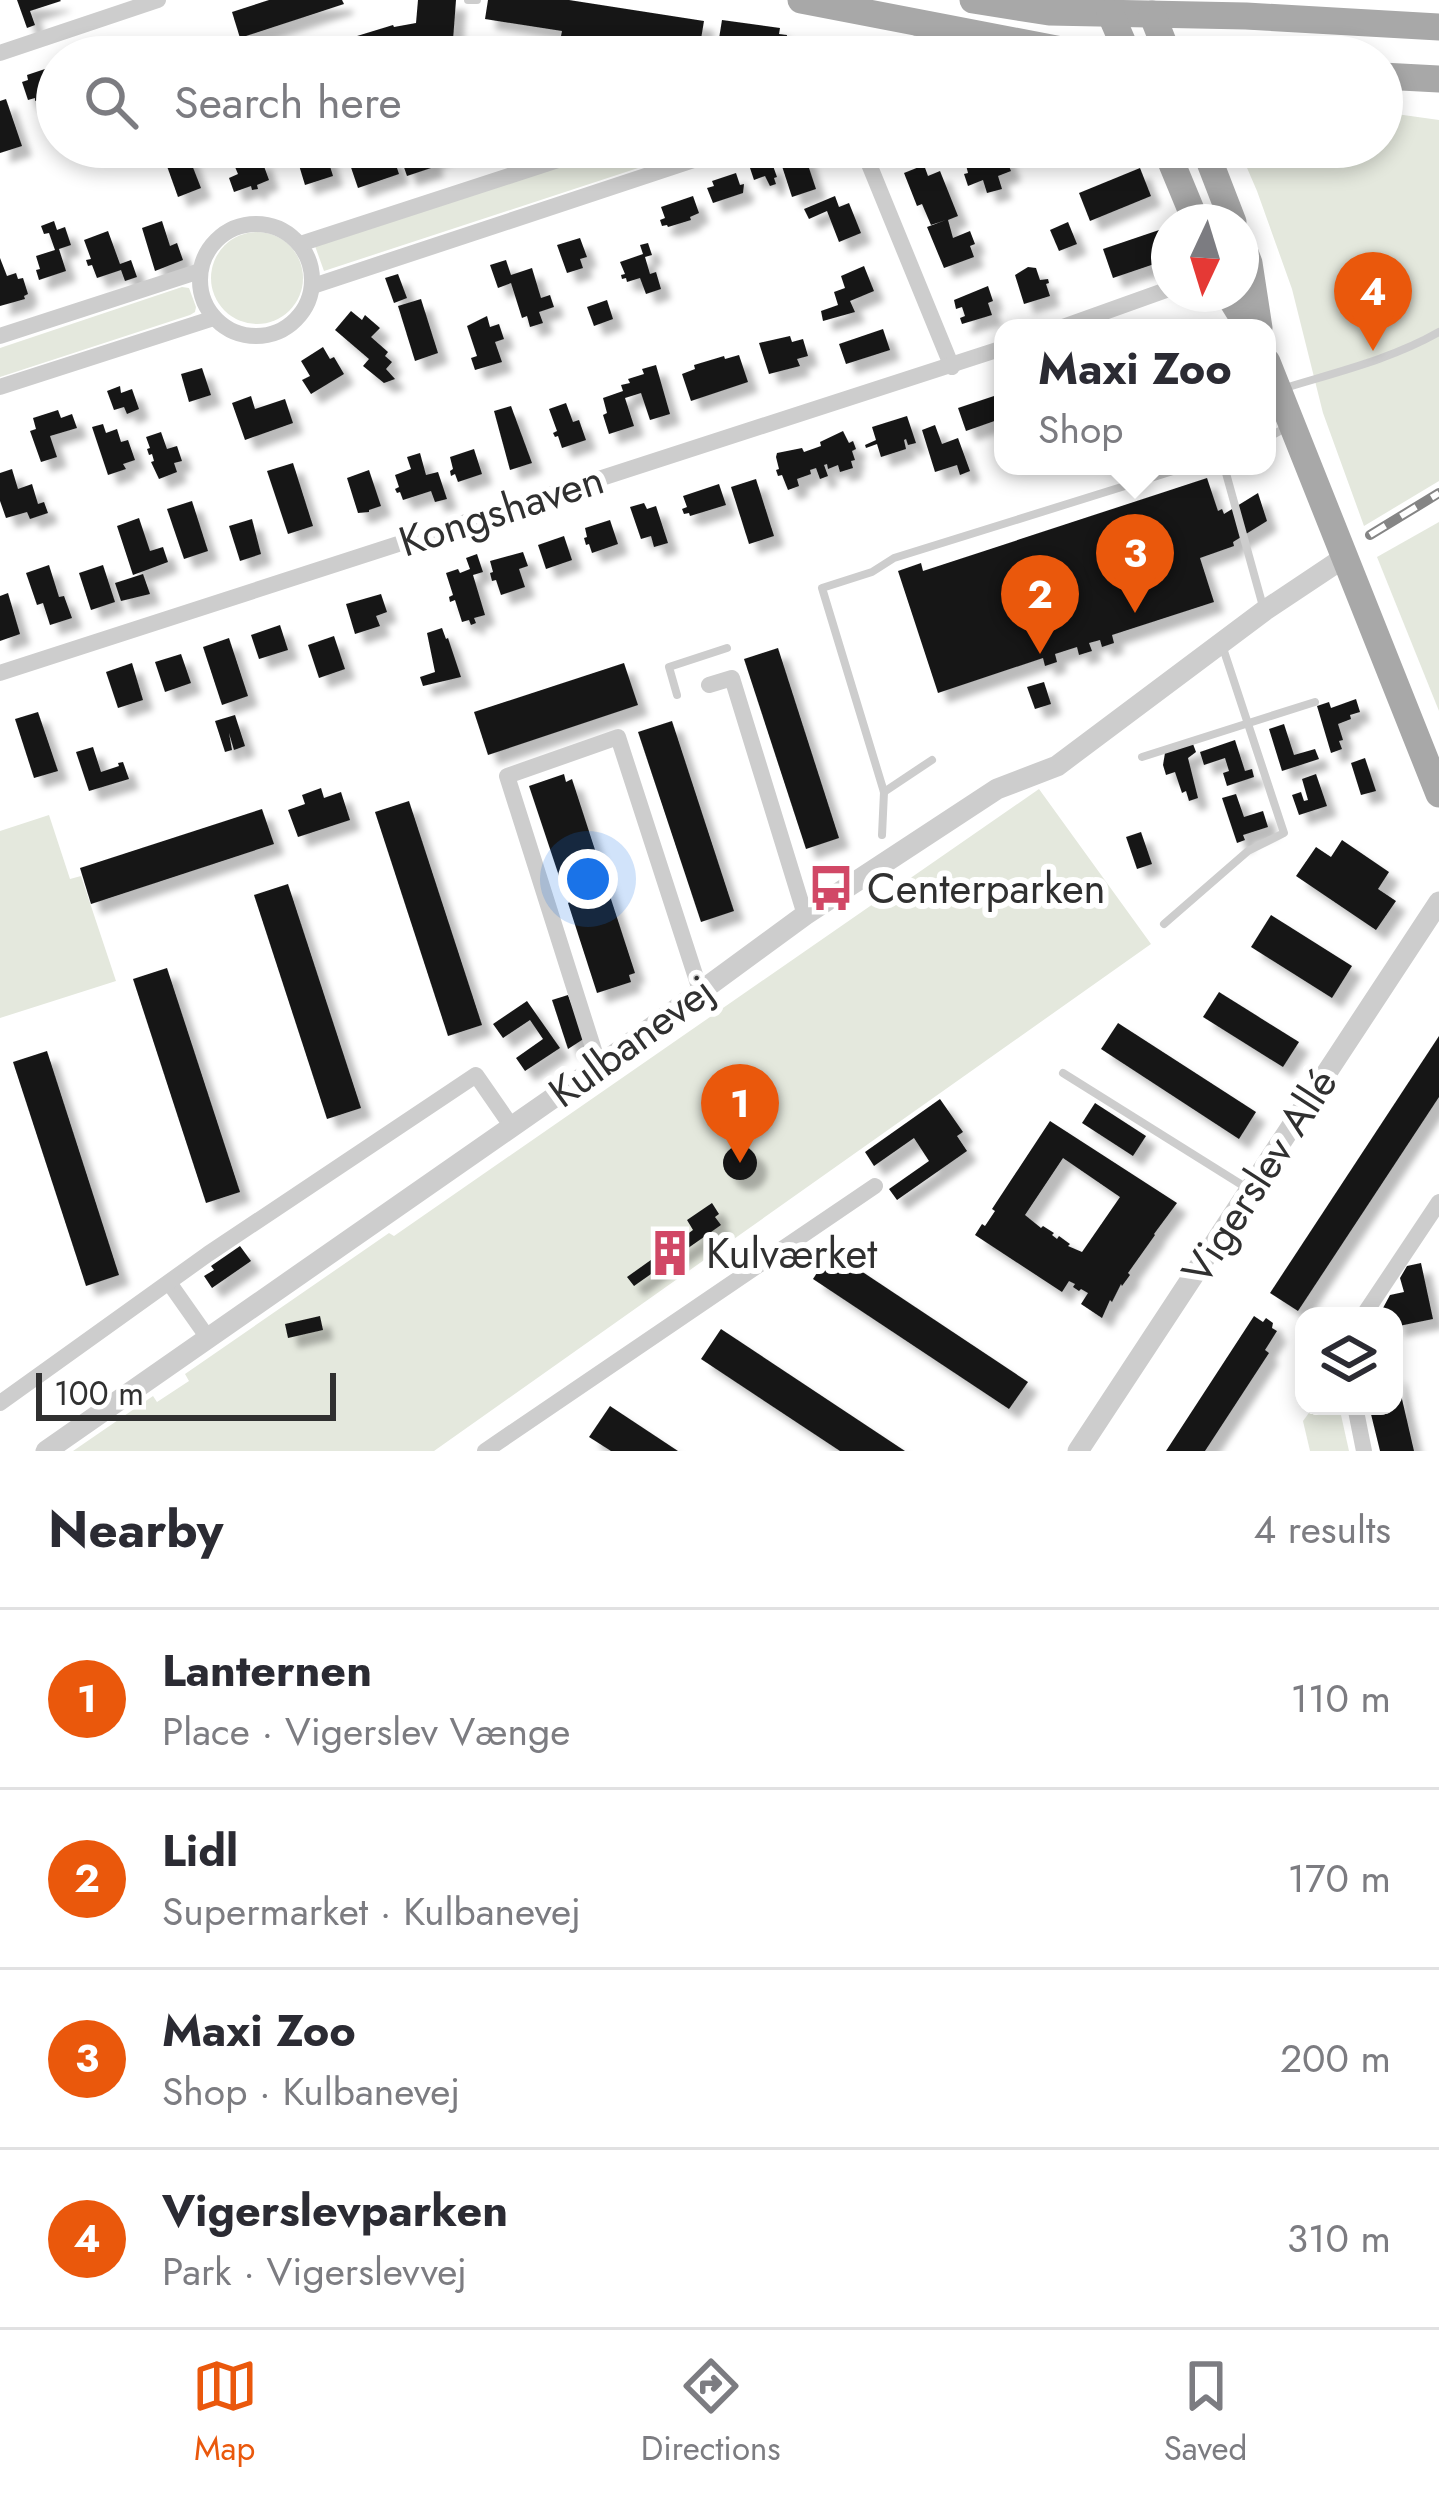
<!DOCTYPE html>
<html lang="en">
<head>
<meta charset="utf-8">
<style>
	:root { --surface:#fff; --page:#f2f2f3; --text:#2b2b33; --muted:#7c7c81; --line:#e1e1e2; --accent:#ea580c }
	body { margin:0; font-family:Jost,sans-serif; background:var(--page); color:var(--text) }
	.controls { position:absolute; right:36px; bottom:36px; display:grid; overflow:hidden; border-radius:24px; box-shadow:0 6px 18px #0003 }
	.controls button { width:108px; height:108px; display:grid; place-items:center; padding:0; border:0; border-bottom:3px solid var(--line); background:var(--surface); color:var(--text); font:60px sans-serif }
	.compass { position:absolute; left:1151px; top:204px; width:108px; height:108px; border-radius:50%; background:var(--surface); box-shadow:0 6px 18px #0003; rotate:184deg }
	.scale { position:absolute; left:36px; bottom:30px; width:300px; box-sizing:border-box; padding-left:12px; border:6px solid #303030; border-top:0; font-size:33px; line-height:42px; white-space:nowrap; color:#303030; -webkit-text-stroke:9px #fff; paint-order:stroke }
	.you { position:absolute; left:588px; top:879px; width:42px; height:42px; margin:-30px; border:9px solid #fff; border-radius:50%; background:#1a73e8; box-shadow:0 0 0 18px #1a73e833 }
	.badge { display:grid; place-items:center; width:78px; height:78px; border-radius:50%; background:var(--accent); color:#fff; font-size:39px; font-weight:700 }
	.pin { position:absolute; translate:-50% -99px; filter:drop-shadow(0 3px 6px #0008) }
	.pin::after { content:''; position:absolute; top:63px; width:42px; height:36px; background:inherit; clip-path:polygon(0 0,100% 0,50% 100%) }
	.popup { position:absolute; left:994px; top:319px; width:282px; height:156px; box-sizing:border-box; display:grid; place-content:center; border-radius:24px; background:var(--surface); filter:drop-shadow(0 3px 9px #0005); font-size:39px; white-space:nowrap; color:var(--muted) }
	.popup b { font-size:45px; color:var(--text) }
	.popup::after { content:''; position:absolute; left:50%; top:100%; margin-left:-24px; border:24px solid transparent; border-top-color:var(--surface) }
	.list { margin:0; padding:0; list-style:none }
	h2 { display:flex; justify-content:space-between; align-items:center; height:156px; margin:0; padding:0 48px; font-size:51px }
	h2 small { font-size:39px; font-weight:400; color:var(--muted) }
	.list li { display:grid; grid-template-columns:78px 1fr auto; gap:36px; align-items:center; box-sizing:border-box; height:180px; padding:0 48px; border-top:3px solid var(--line) }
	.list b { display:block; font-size:45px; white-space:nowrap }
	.list p { margin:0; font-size:39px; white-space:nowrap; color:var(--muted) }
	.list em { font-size:39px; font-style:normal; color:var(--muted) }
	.icon { flex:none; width:66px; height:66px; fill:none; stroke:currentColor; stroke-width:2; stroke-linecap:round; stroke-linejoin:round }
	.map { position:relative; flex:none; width:1439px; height:1451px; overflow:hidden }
	.search { position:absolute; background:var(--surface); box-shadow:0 6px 18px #0003; left:36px; right:36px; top:36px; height:132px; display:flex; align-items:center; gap:30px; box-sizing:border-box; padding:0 42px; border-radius:66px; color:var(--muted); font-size:45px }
	.sheet { height:876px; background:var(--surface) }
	nav { display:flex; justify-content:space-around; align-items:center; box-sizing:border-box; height:168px; border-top:3px solid var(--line); background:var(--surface); font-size:33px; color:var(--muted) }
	nav a { display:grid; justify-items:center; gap:6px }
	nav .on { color:var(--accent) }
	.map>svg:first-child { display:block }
	.green { fill:#e4e8dd }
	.building { fill:#171717; fill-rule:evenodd; filter:url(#shadow) }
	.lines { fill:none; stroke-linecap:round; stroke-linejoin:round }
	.service { stroke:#cdcdcd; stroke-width:8 }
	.minor { stroke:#cdcdcd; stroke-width:16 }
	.tertiary { stroke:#cdcdcd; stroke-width:21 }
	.primary { stroke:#a8a8a8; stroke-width:27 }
	.rail-casing { stroke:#858585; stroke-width:10 }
	.rail { stroke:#fff; stroke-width:6; stroke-dasharray:18; stroke-linecap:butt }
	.labels { text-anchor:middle; stroke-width:12; stroke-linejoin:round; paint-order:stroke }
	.street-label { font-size:42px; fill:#303030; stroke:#fff }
	.poi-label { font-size:42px; fill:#303030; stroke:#fff; text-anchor:start }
</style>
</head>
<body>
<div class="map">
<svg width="1439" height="1451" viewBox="0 0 1439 1451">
	<defs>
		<filter id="shadow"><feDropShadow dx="10" dy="10" stdDeviation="3" flood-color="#0004"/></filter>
	</defs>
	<rect width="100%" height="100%" fill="#fff"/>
	<g class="green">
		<path d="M1382,112L1439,120V481L1364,526L1323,413L1292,289L1257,191L1238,147H1382Z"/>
		<path d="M618,147H702L324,271L315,246Z"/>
		<circle cx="257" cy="278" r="46"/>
		<path d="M182,287L189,288L196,307L195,312L190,315L0,377V348Z"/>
		<path d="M1439,522V711L1377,557Z"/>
		<path d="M1039,789L1151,944L434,1451H73L153,1396L157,1402L189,1381L185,1374L389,1233L394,1236Z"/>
		<path d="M49,815L70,879L81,876L116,981L0,1018V831Z"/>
		<path d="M1314,1406H1339L1349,1451H1310L1303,1421Z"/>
	</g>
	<g class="building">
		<path d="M17,0H60L61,1L30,11L35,25L27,28Z"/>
		<path d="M269,0H342L344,4L240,38L232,12Z"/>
		<path d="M418,0H456L453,40L402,56L363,57L357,36L393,25L394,27L416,23Z"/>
		<path d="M488,0H569L704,21L698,57L561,36L562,31L485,19Z"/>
		<path d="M722,20L780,28L779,34L787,35L786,44L791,45L790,57L755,54V57H716Z"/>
		<path d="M223,37L229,57H201L197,45Z"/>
		<path d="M48,68L53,82L57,81L54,86L57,93L35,101V98L28,100L22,82L28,80L27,75Z"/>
		<path d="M6,99L22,146L0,153V101Z"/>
		<path d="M185,147L201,188L178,197L163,155Z"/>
		<path d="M291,147H324L333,176L305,185L298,162L301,161L298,151L290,153Z"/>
		<path d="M344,147H380L385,156L392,153L399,174L358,188Z"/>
		<path d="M397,147H438L441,155L431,158L434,167L407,176Z"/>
		<path d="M991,147H1001L1011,171L998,176L1002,189L987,193L983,180L968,186L964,174L968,173L965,161L974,158V153Z"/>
		<path d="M804,153L816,189L792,197L780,160Z"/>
		<path d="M261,158L269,180L257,185L258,189L252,190L251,186L234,192L229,178L238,174L235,167Z"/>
		<path d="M758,162L760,167L772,163L777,177L774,178L776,184L770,186L765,176L754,180L749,165Z"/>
		<path d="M924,165L928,176L940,171L958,216L948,220L953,238L970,231L975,244L970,246L974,257L944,268L927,227L946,220L931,225L922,204L917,206L904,173Z"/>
		<path d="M1140,168L1151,196L1090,221L1079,193Z"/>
		<path d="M736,173L740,185L744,184L743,193L713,203L707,188L714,186L712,181Z"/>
		<path d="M693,196L699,213L690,217L691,220L668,227L667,225L662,226L660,220L665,218L661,207Z"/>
		<path d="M835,196L839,207L849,203L861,233L839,242L827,211L809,219L804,209Z"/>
		<path d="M54,221L57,230L65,227L71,245L59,249L66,271L39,280L36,270L40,269L36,256L55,250L49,233L44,234L41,226Z"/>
		<path d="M162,221L170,246L177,243L183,260L155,271L142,228Z"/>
		<path d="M1068,222L1077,244L1059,251L1050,230Z"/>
		<path d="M1165,228L1169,238V259L1113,278L1103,249Z"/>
		<path d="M108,231L120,264L131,260L137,277L125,281L121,270L97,278L92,265L88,266L86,260L91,259L84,240Z"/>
		<path d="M580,238L587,257L580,259L583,268L567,273L557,245Z"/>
		<path d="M648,243L652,255L645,257L650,274L656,272L661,289L646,294L640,278L627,282L626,278L622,279L621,275L625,274L620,262L643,254L640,245Z"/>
		<path d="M0,258L7,276L16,273L18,279L23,278L28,294L24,296L25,299L0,306Z"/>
		<path d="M506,260L511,275L532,268L541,298L550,295L554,307L539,312L543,323L530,327L527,316L522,318L511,283L498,288L490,265Z"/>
		<path d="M864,266L874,291L850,301L855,312L823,321L821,311L838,305L834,292L845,288L841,276Z"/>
		<path d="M1028,267L1036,268L1040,280L1048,279L1049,283L1046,284L1050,296L1024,304L1015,275Z"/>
		<path d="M398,274L407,298L394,303L385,278Z"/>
		<path d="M988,286L993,301L988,303L992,315L962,324L960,318L965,316L962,307L956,309L954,300Z"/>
		<path d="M421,299L438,353L415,361L398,306Z"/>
		<path d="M607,300L613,319L594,326L587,307Z"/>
		<path d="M351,311L362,320L365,315L380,328L371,337L388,352L385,356L392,362L386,369L395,379L384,383L363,366L369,359L335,330Z"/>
		<path d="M487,316L490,327L499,324L504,339L495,342L502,362L475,370L471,358L477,356L467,326Z"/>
		<path d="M883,329L890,350L846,364L839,344Z"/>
		<path d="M790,336L792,342L803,339L808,356L797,359L800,366L769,374L759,343Z"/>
		<path d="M323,347L330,359L334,357L344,374L311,394L302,380L310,376L301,361Z"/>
		<path d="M739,355L748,382L691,401L682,374L695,369L694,365L724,356L725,359Z"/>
		<path d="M656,365L670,414L650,420L641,393L625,398L634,426L609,434L603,415L607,413L603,398L623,391L621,385L630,383L628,379L644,374L642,369Z"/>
		<path d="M202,368L211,395L189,402L181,374Z"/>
		<path d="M120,386L121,393L132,389L139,409L127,414L124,407L114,410L107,391Z"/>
		<path d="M997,395L1003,418L966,431L958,408Z"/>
		<path d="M251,396L255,409L285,399L293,423L245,440L232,403Z"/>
		<path d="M566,403L573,422L579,420L586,440L562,448L558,436L555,437L553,433L557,431L549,409Z"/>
		<path d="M511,406L532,463L510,470L494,411Z"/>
		<path d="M58,410L61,418L72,414L77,428L50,436L57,457L41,462L30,431L36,429L33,418Z"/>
		<path d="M907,416L916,443L908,445L906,439L904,440L906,449L881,457L877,444L866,448L865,445L876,440L872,427Z"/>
		<path d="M103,424L106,433L117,429L121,442L128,440L135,460L123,464L126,469L108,475L92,427Z"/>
		<path d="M935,425L942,444L958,438L970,471L960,475L957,465L935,472L922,430Z"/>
		<path d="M843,431L849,443L853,441L856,449L852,451L855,460L851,461L853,468L840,472L838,465L828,469L827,464L824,465L828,476L820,479L816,468L810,470L811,474L797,479L799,486L788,490L782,475L778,476L776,470L779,469L776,457L777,453L802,448L804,452L821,446L820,442Z"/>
		<path d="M161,432L167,449L177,446L182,461L174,463L177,472L159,479L151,462L154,461L152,454L149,455L147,449L150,448L146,437Z"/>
		<path d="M474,449L482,474L458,482L455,474L451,476L450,471L453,469L450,457Z"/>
		<path d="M420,453L426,475L438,472L447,499L435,502L431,491L403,500L400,492L397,493L395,489L399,487L395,475L411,469L407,457Z"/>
		<path d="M293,463L313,526L288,534L267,471Z"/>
		<path d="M12,469L18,489L32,484L38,504L44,502L48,513L30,519L27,512L6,518L0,501V473Z"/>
		<path d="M369,470L381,506L369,510V512L358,513L347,478Z"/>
		<path d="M1207,478L1218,511L1222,509L1224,514L1258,493L1267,521L1233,542L1234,546L1200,558L1214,602L1112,635L1114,643L1102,647L1100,640L1089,643L1092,651L1079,655L1077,647L1055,654L1057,662L1045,666L1043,658L938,693L898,571L921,563L923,571Z"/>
		<path d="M756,479L774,536L749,544L731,487Z"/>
		<path d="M719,484L726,505L690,516L689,513L684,514L682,509L687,507L683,496Z"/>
		<path d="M192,501L208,551L184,559L167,509Z"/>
		<path d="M644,503L647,509L656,506L668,543L654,547L651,536L641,539L630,507Z"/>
		<path d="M139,518L150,551L163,547L168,562L133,575L117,526Z"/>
		<path d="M252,519L261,554L240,561L229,526Z"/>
		<path d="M610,520L618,544L592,553L589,544L586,545L584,538L587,537L585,528Z"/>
		<path d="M564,536L572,560L546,569L538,545Z"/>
		<path d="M523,552L528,566L519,569L525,587L501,595L496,580L492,581L490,573L493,572L490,561Z"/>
		<path d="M477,554L483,572L473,575L485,615L474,618L476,623L471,625L469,620L462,622L455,600L450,602L449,597L453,595L446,573L458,569L460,573L470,569L466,558Z"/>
		<path d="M49,565L59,597L64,596L72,618L50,625L43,603L37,605L26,573Z"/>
		<path d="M103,565L115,602L91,610L79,573Z"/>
		<path d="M143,574L150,594L121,601L115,583Z"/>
		<path d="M8,593L20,634L0,641V596Z"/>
		<path d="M381,594L387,612L376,616L380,626L355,634L346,604Z"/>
		<path d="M280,625L288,650L259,659L251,635Z"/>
		<path d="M442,628L446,639L448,638L461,677L423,686L420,677L435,672L427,633Z"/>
		<path d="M334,636L345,669L319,678L308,645Z"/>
		<path d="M229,638L248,696L222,705L203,647Z"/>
		<path d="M778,648L839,838L806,849L744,659Z"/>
		<path d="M181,654L191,683L165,692L155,662Z"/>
		<path d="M132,663L143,700L118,708L106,672Z"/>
		<path d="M624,663L638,705L488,755L474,712Z"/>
		<path d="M1044,682L1051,704L1035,709L1027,687Z"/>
		<path d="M1356,699L1360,712L1350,715L1351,719L1338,724L1343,740L1339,741L1342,749L1331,753L1317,706L1329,702L1331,708Z"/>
		<path d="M38,712L58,771L34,778L15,719Z"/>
		<path d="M235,715L245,746L234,750L229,733L232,750L225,752L215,721Z"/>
		<path d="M672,721L734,911L701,922L638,732Z"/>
		<path d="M1284,724L1294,755L1315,749L1319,759L1282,771L1269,729Z"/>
		<path d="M1235,740L1245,771L1252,769L1254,777L1227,786L1223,773L1229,771L1225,758L1204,765L1200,752Z"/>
		<path d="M1193,744L1196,752L1188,758L1198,798L1189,801L1186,791L1182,793L1175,772L1166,775L1163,765L1165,753Z"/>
		<path d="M93,747L101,772L119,766L118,763L123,762L129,779L89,791L76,752Z"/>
		<path d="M1365,758L1376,791L1361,795L1351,763Z"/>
		<path d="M564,774L566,782L572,779L635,973L629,975L631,982L597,993L568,903L572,901L567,887L563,888L529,786Z"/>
		<path d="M1316,774L1327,806L1299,815L1292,795L1301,792L1304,801L1308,800L1302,779Z"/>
		<path d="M321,788L324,798L341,792L350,820L298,837L288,810L305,804L302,795Z"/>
		<path d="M1236,794L1244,817L1263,811L1268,827L1243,835L1245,840L1237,843L1222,798Z"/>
		<path d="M409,801L482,1025L448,1036L375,812Z"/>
		<path d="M262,809L274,844L91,904L80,868Z"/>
		<path d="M1141,832L1152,864L1137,869L1126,837Z"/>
		<path d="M1342,840L1389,872L1378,889L1396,901L1376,930L1296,876L1316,847L1331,857Z"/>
		<path d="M288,884L361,1108L327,1119L254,895Z"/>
		<path d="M1271,915L1352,966L1332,998L1251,947Z"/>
		<path d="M167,968L240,1192L206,1203L133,979Z"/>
		<path d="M1219,992L1299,1042L1283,1067L1203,1017Z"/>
		<path d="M568,995L585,1038L568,1049L552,1000Z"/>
		<path d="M527,1001L560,1048L525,1071L516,1058L543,1039L530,1020L503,1038L493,1024Z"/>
		<path d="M1118,1023L1256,1112L1239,1139L1101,1049Z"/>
		<path d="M1439,1036V1097L1298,1311L1270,1293Z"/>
		<path d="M47,1051L119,1275L86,1286L13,1062Z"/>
		<path d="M940,1099L963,1132L957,1136L967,1151L897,1200L889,1189L929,1161L914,1138L874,1166L865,1152Z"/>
		<path d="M1095,1103L1146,1136L1133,1156L1082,1123Z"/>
		<path d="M1050,1121L1177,1203L1154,1234L1155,1235L1128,1273L1130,1275L1122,1286L1121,1284L1112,1302L1110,1300L1102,1318L1081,1304L1088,1293L1081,1289L1079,1291L1073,1287L1075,1284L1069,1281L1062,1292L975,1235L982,1224L985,1226L995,1211L992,1209ZM1063,1158L1120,1197L1082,1252L1068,1246L1070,1244L1059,1236L1057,1239L1052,1235L1054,1233L1043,1226L1041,1228L1025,1215Z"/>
		<circle cx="740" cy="1163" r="17"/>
		<path d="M712,1203L719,1214L715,1217L721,1225L634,1286L627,1277L693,1230L687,1220Z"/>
		<path d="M240,1246L251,1261L212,1288L204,1276L214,1270L211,1266Z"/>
		<path d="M831,1251L1028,1382L1009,1409L813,1279Z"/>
		<path d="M1421,1263L1433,1319L1394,1327V1316H1384L1383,1308L1390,1295L1404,1292L1400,1278L1407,1266Z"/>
		<path d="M320,1316L323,1330L288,1338L285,1324Z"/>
		<path d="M1254,1316L1263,1322L1266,1318L1273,1323L1272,1328L1277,1331L1265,1350L1269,1353L1205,1451H1166Z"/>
		<path d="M721,1329L905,1451H840L701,1359Z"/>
		<path d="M1394,1373H1396L1414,1451H1380L1369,1406H1394Z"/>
		<path d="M610,1406L678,1451H611L589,1437Z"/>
	</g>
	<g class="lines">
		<g class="service">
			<path d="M468,0H477"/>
			<path d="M1285,388C1337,372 1392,359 1439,332"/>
			<path d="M1267,438L1287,427"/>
			<path d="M1224,466L1264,610"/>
			<path d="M677,695L669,667L727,648"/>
			<path d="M1142,757L1315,702"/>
			<path d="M884,792L932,760"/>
			<path d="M882,835L884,792L822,588L872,572L894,558L1189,466"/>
			<path d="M1164,924L1248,851L1284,833L1223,648"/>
			<path d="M1063,1073L1250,1190"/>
		</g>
		<g class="minor">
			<path d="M0,53L158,0"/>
			<path d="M914,57L926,25"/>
			<path d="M862,147L952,367"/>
			<circle cx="256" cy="280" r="56"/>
			<path d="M300,244L598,147"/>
			<path d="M313,286L733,147"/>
			<path d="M1060,328L1169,289"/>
			<path d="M0,336L200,271"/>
			<path d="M0,387L214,318"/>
			<path d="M0,673L1003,348"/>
			<path d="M709,685L732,678L805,915"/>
			<path d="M599,1066L507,776L618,737L700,990"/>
			<path d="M170,1284L208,1338"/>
			<path d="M1363,1316L1439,1202"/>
			<path d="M0,1403L208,1254L476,1075L512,1127"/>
			<path d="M1355,1406L1364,1451"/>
			<path d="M485,1451L875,1186"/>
		</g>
		<g class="tertiary">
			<path d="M46,1451L599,1066L805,915L997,789L1057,766L1264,611L1345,557"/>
			<path d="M1078,1451L1439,902"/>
		</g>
		<g class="primary">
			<path d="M801,0L1098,57"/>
			<path d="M973,0L1049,12L1246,16L1439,27"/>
			<path d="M1110,13L1129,57"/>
			<path d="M1152,14L1169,57"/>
			<path d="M1382,76L1439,79"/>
			<path d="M1165,147L1196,222"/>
			<path d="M1204,147L1233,222"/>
			<path d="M1241,242L1249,263L1259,328"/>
			<path d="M1228,294L1249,328"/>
			<path d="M1267,362L1439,794"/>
		</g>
		<defs>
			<path id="rail" d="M1370,535L1439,493"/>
		</defs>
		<use href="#rail" class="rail-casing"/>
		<use href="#rail" class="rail"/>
	</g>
	<defs>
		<symbol id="bus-bare" viewBox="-9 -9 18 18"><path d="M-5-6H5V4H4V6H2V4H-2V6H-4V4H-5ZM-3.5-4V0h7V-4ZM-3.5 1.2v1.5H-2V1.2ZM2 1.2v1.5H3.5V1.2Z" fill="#d14866" stroke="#fff" stroke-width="2.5" paint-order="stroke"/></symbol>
		<symbol id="building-bare" viewBox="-9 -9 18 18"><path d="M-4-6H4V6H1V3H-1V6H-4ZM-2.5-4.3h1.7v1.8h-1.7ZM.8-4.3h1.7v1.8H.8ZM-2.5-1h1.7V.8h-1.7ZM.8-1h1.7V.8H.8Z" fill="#d14866" stroke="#fff" stroke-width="2.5" paint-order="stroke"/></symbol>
	</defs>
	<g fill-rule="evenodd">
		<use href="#bus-bare" x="798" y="855" width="66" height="66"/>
		<use href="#building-bare" x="637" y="1220" width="66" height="66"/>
	</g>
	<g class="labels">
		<g class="street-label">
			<text transform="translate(501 510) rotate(-18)" y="15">Kongshaven</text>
			<text transform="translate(631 1041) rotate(-36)" y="15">Kulbanevej</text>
			<text transform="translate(1259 1176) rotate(-57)" y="15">Vigerslev Allé</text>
		</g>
		<g class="poi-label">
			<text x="867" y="903">Centerparken</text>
			<text x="706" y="1268">Kulværket</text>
		</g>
	</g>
</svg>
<div class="controls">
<button><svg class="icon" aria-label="layers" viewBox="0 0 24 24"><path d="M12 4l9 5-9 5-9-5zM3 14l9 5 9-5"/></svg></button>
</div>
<svg class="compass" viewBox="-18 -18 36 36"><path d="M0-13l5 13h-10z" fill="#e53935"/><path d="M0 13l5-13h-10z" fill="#7c7c81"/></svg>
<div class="scale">100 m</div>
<div class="you"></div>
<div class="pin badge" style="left:740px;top:1163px">1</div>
<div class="pin badge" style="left:1040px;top:654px">2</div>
<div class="pin badge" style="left:1135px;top:613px">3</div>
<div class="popup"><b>Maxi Zoo</b>Shop</div>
<div class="pin badge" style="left:1373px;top:351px">4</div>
<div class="search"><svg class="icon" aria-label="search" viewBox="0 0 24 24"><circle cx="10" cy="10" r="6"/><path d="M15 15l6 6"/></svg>Search here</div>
</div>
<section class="sheet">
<h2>Nearby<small>4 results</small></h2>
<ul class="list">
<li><span class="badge">1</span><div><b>Lanternen</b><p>Place · Vigerslev Vænge</p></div><em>110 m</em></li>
<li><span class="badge">2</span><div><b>Lidl</b><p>Supermarket · Kulbanevej</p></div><em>170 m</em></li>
<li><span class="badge">3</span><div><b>Maxi Zoo</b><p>Shop · Kulbanevej</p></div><em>200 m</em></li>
<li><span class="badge">4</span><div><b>Vigerslevparken</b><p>Park · Vigerslevvej</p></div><em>310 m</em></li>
</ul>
</section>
<nav>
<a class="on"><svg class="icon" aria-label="map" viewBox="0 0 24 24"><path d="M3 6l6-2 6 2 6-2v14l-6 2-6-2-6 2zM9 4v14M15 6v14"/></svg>Map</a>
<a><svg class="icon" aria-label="directions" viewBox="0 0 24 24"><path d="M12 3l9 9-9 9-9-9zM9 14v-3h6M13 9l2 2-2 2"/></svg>Directions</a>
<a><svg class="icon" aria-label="saved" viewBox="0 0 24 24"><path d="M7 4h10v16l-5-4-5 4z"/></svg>Saved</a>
</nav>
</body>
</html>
